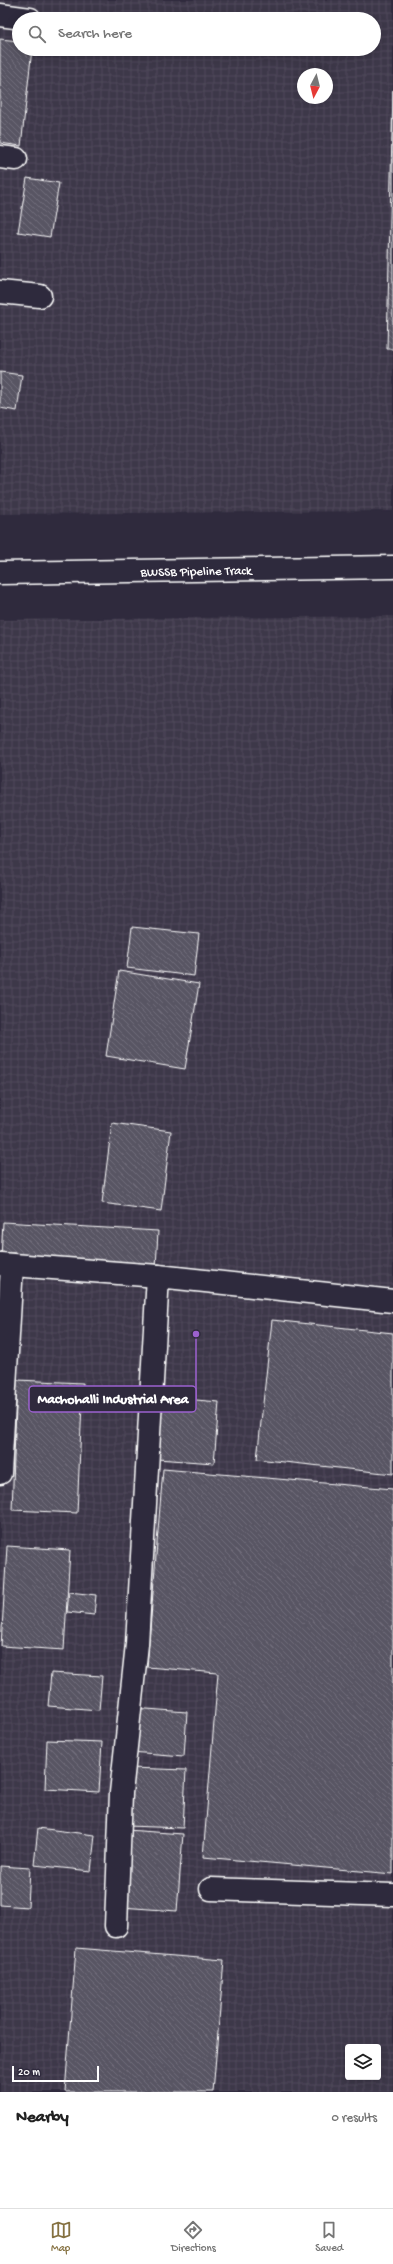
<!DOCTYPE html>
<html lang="en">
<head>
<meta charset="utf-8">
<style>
	:root { --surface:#fff; --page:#f2f2f2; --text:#222; --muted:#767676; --line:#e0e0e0; --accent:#857141 }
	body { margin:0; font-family:"Gochi Hand",sans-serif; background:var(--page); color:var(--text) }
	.controls { position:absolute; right:12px; bottom:12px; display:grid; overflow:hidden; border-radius:4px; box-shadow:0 2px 10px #0003 }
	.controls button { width:36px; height:36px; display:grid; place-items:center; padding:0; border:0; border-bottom:1px solid var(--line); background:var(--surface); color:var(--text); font:20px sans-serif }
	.compass { position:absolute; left:297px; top:68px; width:36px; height:36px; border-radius:50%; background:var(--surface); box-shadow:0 2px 10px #0003; rotate:187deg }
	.scale { position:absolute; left:12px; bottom:10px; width:87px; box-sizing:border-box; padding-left:4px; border:2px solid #fff; border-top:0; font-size:11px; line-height:14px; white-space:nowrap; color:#fff; -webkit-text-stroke:3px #2f2a3d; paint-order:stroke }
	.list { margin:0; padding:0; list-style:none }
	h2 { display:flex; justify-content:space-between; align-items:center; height:52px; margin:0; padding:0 16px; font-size:17px }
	h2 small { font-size:13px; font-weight:400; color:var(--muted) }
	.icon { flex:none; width:22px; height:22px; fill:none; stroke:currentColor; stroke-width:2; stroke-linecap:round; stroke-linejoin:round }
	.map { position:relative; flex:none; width:393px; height:2092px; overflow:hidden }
	.search { position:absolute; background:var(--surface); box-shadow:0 2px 10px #0003; left:12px; right:12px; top:12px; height:44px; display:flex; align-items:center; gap:10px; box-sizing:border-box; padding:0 14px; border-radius:22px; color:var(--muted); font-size:15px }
	.sheet { height:116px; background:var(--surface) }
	nav { display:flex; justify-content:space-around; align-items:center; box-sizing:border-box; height:56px; border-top:1px solid var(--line); background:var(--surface); font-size:11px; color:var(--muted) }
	nav a { display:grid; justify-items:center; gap:2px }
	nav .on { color:var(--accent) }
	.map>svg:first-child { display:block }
	.industrial { fill:url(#industrial-grid); fill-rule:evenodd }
	.building { fill:url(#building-back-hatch); stroke:#fff }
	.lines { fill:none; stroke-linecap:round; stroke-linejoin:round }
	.street-casing { stroke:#fff; stroke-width:25 }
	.street { stroke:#2f2a3d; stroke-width:22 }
	.labels { text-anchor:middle; stroke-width:4; stroke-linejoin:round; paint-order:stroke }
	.street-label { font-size:13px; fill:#fff; stroke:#2f2a3d }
	.leader { fill:none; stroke:#9c61cf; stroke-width:1.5 }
	.callout-dot { fill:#9c61cf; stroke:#2f2a3d; stroke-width:1.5 }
	.callout { fill:#2f2a3d; stroke:#9c61cf; stroke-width:1.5 }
	.callout-label { font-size:14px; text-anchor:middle; font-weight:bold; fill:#fff }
</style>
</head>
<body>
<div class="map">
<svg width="393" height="2092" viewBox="0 0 393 2092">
	<defs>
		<pattern id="industrial-grid" width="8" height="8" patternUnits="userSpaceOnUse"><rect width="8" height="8" fill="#3c3749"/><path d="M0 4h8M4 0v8" fill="none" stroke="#504b5b"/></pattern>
		<pattern id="building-back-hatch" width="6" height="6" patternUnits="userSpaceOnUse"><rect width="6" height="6" fill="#595564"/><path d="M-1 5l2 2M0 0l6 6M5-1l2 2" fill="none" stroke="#726e7b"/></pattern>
	</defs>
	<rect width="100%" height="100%" fill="#2f2a3d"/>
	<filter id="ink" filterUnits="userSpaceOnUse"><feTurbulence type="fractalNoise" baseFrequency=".025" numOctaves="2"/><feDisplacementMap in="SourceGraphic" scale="8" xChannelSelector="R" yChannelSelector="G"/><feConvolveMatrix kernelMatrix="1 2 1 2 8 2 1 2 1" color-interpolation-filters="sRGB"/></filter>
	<g filter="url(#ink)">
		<g class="industrial">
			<path d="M0,0H393V511L0,514ZM19,19H374V49H19ZM303,74H327V98H303Z"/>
			<path d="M393,616V2092H0V620ZM348,2047H378V2077H348Z"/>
		</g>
		<g class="building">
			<path d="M0,39L19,41V49H32L21,146L0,143Z"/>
			<path d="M393,90V349H387Z"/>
			<path d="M27,178L59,183L50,237L18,232Z"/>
			<path d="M0,372L22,375L17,411L0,408Z"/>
			<path d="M132,927L199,934L194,976L127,968Z"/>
			<path d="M119,971L199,984L185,1069L106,1056Z"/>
			<path d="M112,1123L171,1131L161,1211L102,1203Z"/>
			<path d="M3,1222L158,1231L156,1268L1,1258Z"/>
			<path d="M272,1320L393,1333V1474L257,1459Z"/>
			<path d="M17,1380L83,1383L77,1513L12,1510Z"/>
			<path d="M162,1397L219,1402L214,1463L157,1459Z"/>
			<path d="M163,1469L393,1489V1874L203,1857L218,1673L147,1667Z"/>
			<path d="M7,1546L70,1550L64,1650L1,1646Z"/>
			<path d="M69,1592L96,1595L94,1615L67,1612Z"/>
			<path d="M51,1673L102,1676L99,1710L48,1706Z"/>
			<path d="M133,1708L187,1712L184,1756L130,1752Z"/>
			<path d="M47,1740L102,1742L99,1792L45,1789Z"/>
			<path d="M130,1768L186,1770L183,1828L127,1826Z"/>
			<path d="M38,1828L95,1835L91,1871L34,1865Z"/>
			<path d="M127,1830L183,1834L177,1911L121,1907Z"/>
			<path d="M0,1866L30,1868L28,1907L0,1905Z"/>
			<path d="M76,1948L224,1960L213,2092H65Z"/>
		</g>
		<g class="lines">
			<defs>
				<g id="street">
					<path d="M0,15L30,19"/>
					<path d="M0,157L16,159"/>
					<path d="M0,292L40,296"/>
					<path d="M0,573L393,567"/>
					<path d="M0,1264L158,1276"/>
					<path d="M0,1473L12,1265"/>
					<path d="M211,1889L393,1895"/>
					<path d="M116,1926L121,1793L137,1644L158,1276L393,1301"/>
				</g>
			</defs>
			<use href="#street" class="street-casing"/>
			<use href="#street" class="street"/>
		</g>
	</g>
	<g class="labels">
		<g class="street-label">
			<text transform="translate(196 570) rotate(-1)" y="5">BWSSB Pipeline Track</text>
		</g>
	</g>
	<path class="leader" d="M196 1334L196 1399"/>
	<circle class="callout-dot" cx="196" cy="1334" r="4"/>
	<rect class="callout" x="29" y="1386" width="167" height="26" rx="4"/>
	<g class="callout-label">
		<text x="113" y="1403">Machohalli Industrial Area</text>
	</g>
</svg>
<div class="controls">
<button><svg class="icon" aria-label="layers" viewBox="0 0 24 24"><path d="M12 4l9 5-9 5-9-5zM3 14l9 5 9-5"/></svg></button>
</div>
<svg class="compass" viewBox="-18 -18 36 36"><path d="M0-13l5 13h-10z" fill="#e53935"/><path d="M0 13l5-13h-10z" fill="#767676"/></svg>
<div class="scale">20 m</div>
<div class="search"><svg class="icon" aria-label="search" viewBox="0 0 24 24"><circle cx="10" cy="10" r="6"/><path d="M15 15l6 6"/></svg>Search here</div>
</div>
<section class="sheet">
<h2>Nearby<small>0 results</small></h2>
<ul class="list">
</ul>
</section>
<nav>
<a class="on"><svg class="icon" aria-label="map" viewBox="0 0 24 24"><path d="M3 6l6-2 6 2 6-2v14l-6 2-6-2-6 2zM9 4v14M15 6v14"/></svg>Map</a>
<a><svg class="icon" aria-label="directions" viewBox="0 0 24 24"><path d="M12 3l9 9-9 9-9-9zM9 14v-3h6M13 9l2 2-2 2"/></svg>Directions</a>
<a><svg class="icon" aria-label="saved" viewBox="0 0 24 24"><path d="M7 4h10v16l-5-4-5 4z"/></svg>Saved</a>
</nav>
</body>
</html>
